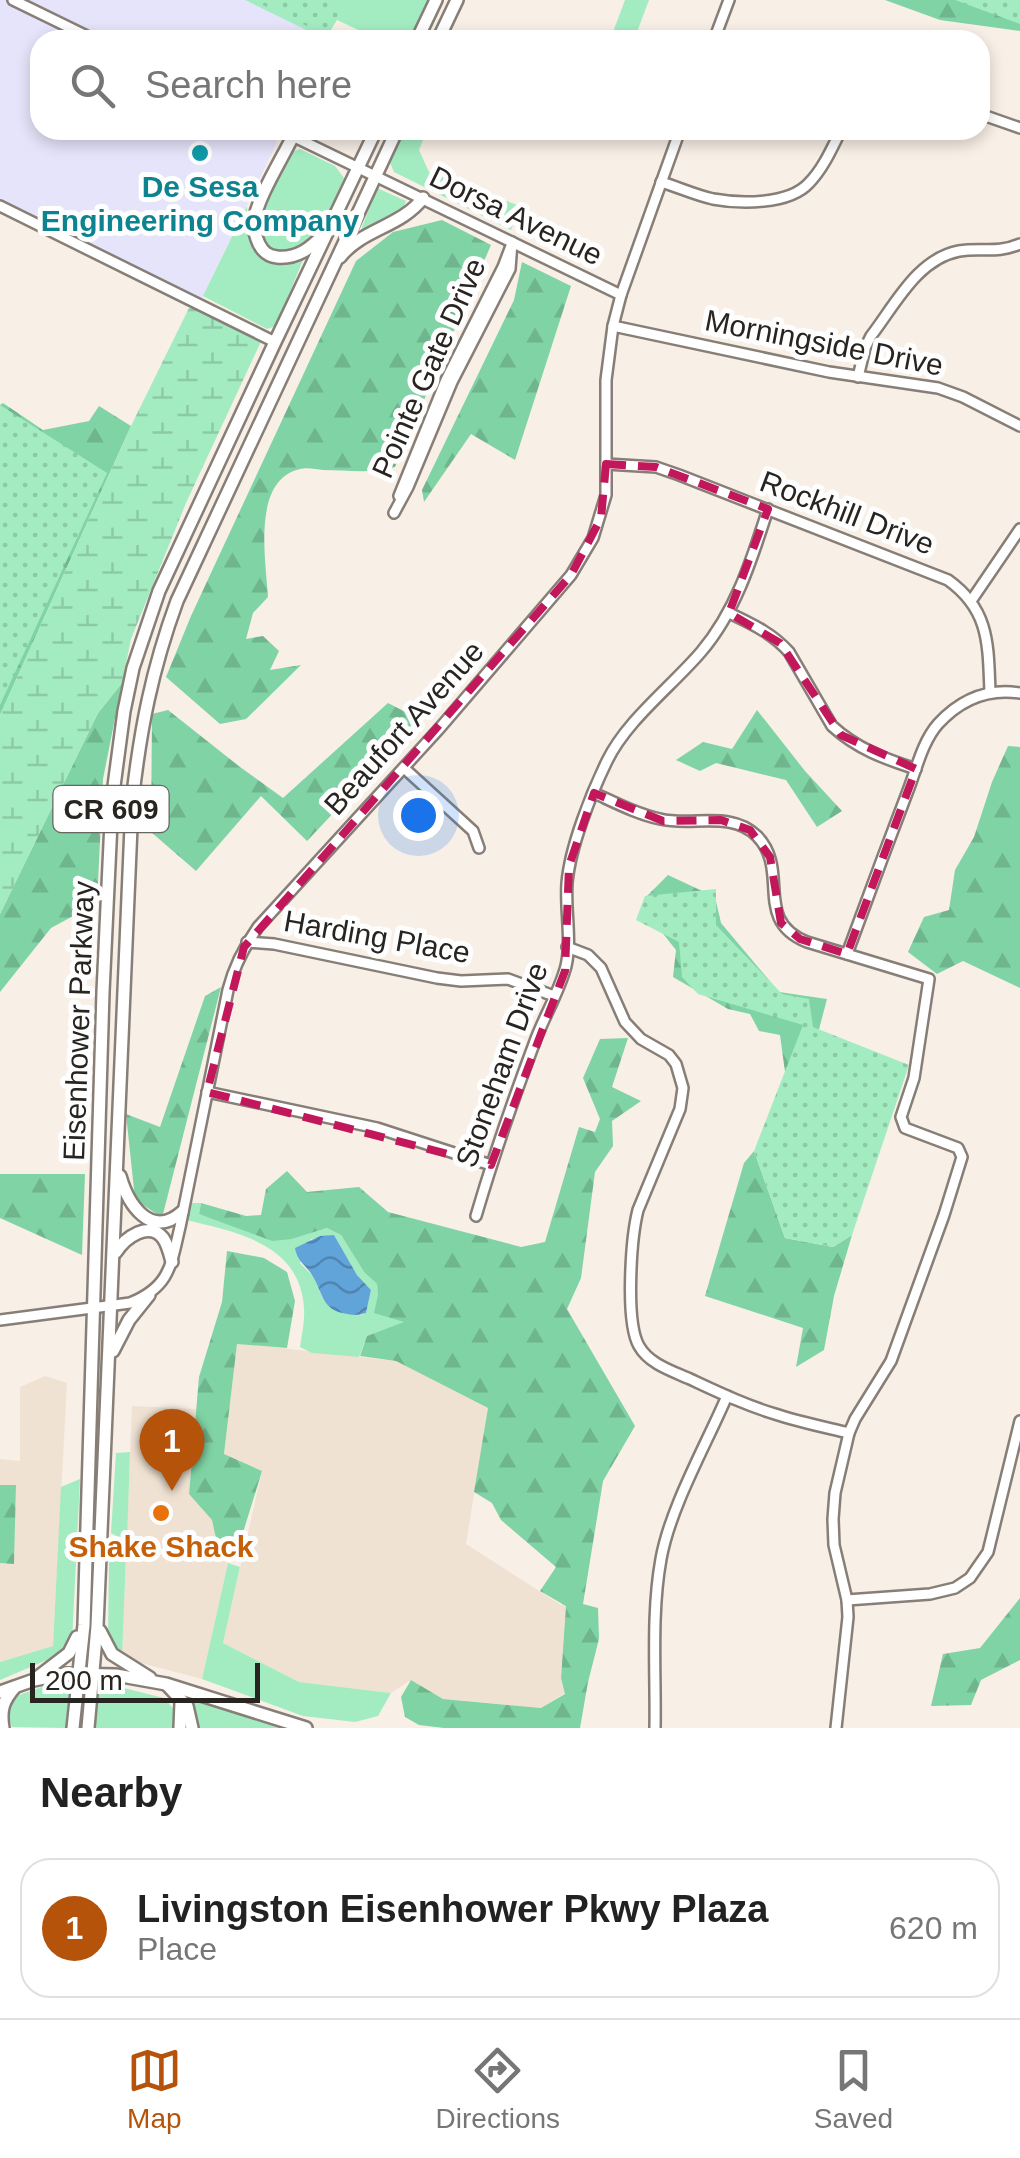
<!DOCTYPE html>
<html lang="en">
<head>
<meta charset="utf-8">
<style>
	:root { --surface:#fff; --page:#f6f6f6; --text:#222; --muted:#767676; --line:#e0e0e0; --accent:#b45309 }
	body { margin:0; font-family:Arial,sans-serif; background:var(--page); color:var(--text) }
	.scale { position:absolute; left:30px; bottom:25px; width:230px; box-sizing:border-box; padding-left:10px; border:5px solid #282521; border-top:0; font-size:28px; line-height:35px; white-space:nowrap; color:#282521; -webkit-text-stroke:8px #fefefe; paint-order:stroke }
	.you { position:absolute; left:418px; top:815px; width:35px; height:35px; margin:-25px; border:8px solid #fff; border-radius:50%; background:#1a73e8; box-shadow:0 0 0 15px #1a73e833 }
	.badge { display:grid; place-items:center; width:65px; height:65px; border-radius:50%; background:var(--accent); color:#fff; font-size:32px; font-weight:700 }
	.pin { position:absolute; translate:-50% -82px; filter:drop-shadow(0 2px 5px #0008) }
	.pin::after { content:''; position:absolute; top:52px; width:35px; height:30px; background:inherit; clip-path:polygon(0 0,100% 0,50% 100%) }
	.list { margin:0; padding:0; list-style:none }
	h2 { display:flex; justify-content:space-between; align-items:center; height:130px; margin:0; padding:0 40px; font-size:42px }
	h2 small { font-size:32px; font-weight:400; color:var(--muted) }
	.list li { display:grid; grid-template-columns:65px 1fr auto; gap:30px; align-items:center; box-sizing:border-box; height:140px; margin:0 20px 20px; padding:0 20px; border:2px solid var(--line); border-radius:30px }
	.list b { display:block; font-size:38px; white-space:nowrap }
	.list p { margin:0; font-size:32px; white-space:nowrap; color:var(--muted) }
	.list em { font-size:32px; font-style:normal; color:var(--muted) }
	.icon { flex:none; width:55px; height:55px; fill:none; stroke:currentColor; stroke-width:2; stroke-linecap:round; stroke-linejoin:round }
	.map { position:relative; flex:none; width:1020px; height:1728px; overflow:hidden }
	.search { position:absolute; background:var(--surface); box-shadow:0 5px 15px #0003; left:30px; right:30px; top:30px; height:110px; display:flex; align-items:center; gap:25px; box-sizing:border-box; padding:0 35px; border-radius:30px; color:var(--muted); font-size:38px }
	.sheet { height:290px; background:var(--surface) }
	nav { display:flex; justify-content:space-around; align-items:center; box-sizing:border-box; height:140px; border-top:2px solid var(--line); background:var(--surface); font-size:28px; color:var(--muted) }
	nav a { display:grid; justify-items:center; gap:5px }
	nav .on { color:var(--accent) }
	.map>svg:first-child { display:block }
	.built { fill:#f0e2d3 }
	.industrial { fill:#e6e4fa }
	.grass { fill:#a3ecc1; fill-rule:evenodd }
	.forest { fill:url(#forest-firs) }
	.wetland { fill:url(#wetland-marsh) }
	.park { fill:url(#park-dots) }
	.water { fill:url(#water-waves) }
	.lines { fill:none; stroke-linecap:round; stroke-linejoin:round }
	.minor-casing { stroke:#877f77; stroke-width:14 }
	.major-casing { stroke:#877f77; stroke-width:16 }
	.minor { stroke:#fff; stroke-width:9 }
	.major { stroke:#fff; stroke-width:11 }
	.marked { fill:none; stroke:#c2185b; stroke-width:8; stroke-dasharray:20 12; stroke-linejoin:round }
	.culture-dot { fill:#0f9aa8; stroke:#fefefe; stroke-width:4 }
	.food-dot { fill:#e8710a; stroke:#fefefe; stroke-width:4 }
	.labels { text-anchor:middle; stroke-width:10; stroke-linejoin:round; paint-order:stroke }
	.shield { fill:#fefefe; stroke:#686663; stroke-width:2.5 }
	.shield-label { font-size:28px; font-weight:bold; fill:#282521 }
	.culture-label { font-size:30px; font-weight:bold; fill:#0d838f; stroke:#fefefe }
	.street-label { font-size:30px; fill:#282521; stroke:#fefefe }
	.food-label { font-size:30px; font-weight:bold; fill:#c56008; stroke:#fefefe }
</style>
</head>
<body>
<div class="map">
<svg width="1020" height="1728" viewBox="0 0 1020 1728">
	<defs>
		<pattern id="forest-firs" width="22" height="20" patternUnits="userSpaceOnUse" patternTransform="scale(2.5)"><rect width="22" height="20" fill="#80d3a4"/><path d="M5 1l3.5 6h-7zM16 11l3.5 6h-7z" fill="#6fb58d"/></pattern>
		<pattern id="wetland-marsh" width="20" height="14" patternUnits="userSpaceOnUse" patternTransform="scale(2.5)"><rect width="20" height="14" fill="#a3ecc1"/><path d="M1 5h8M5 5V1M11 12h8M15 12V8" fill="none" stroke="#8ccaa6"/></pattern>
		<pattern id="park-dots" width="8" height="8" patternUnits="userSpaceOnUse" patternTransform="scale(2.5)"><rect width="8" height="8" fill="#a3ecc1"/><path d="M2 2h.1M6 6h.1" fill="none" stroke="#8ccaa6" stroke-width="1.8" stroke-linecap="round"/></pattern>
		<pattern id="water-waves" width="16" height="10" patternUnits="userSpaceOnUse" patternTransform="scale(2.5)"><rect width="16" height="10" fill="#60a4da"/><path d="M0 5q4-4 8 0t8 0" fill="none" stroke="#4f85b0"/></pattern>
	</defs>
	<rect width="100%" height="100%" fill="#f8efe6"/>
	<g class="built">
		<path d="M237,1343L396,1361L488,1408L466,1544L561,1605H566L561,1678L565,1693L541,1708L443,1699L411,1680L391,1693L299,1682L223,1643L262,1471L224,1454Z"/>
		<path d="M45,1376L67,1383L53,1646L0,1662V1563H14L16,1486L0,1485V1459L20,1461V1387Z"/>
		<path d="M132,1406L196,1409L189,1494L212,1520L219,1552L228,1563L202,1679L122,1658Z"/>
	</g>
	<path class="industrial" d="M0,0H245L328,40H40V130H281L273,151L199,305L0,207Z"/>
	<g class="grass">
		<path d="M245,0H429L409,40H380L337,20L325,39Z"/>
		<path d="M625,0H649L634,40H610Z"/>
		<path d="M404,130H427L419,150L429,172L520,206L511,230L394,172L389,160Z"/>
		<path d="M300,149L335,166L344,178C329,211 315,260 269,249L259,233L262,208L289,153Z"/>
		<path d="M377,188L406,201L401,213L359,235Z"/>
		<path d="M247,206C248,246 258,270 303,260L276,326L267,329L203,296Z"/>
		<path d="M189,1203H201L199,1214L292,1239L327,1228L341,1235L364,1272L377,1284L378,1295L406,1322L367,1336L359,1357L312,1353L300,1347C302,1334 305,1320 304,1308C300,1244 237,1232 186,1220ZM334,1235L357,1275L371,1290L366,1313L361,1315L342,1313L322,1297L314,1277L300,1263L311,1239Z"/>
		<path d="M130,1452L127,1542L111,1533L116,1453Z"/>
		<path d="M80,1479L72,1642L61,1654L0,1680V1662L53,1646L61,1487Z"/>
		<path d="M119,1555L126,1556L122,1658L108,1637L109,1563Z"/>
		<path d="M228,1563L240,1567L223,1643L299,1682L391,1693L378,1716L355,1722L303,1716L202,1679Z"/>
		<path d="M72,1680L66,1728L12,1727L7,1711L16,1696L48,1685Z"/>
		<path d="M100,1682L164,1698L176,1712L174,1728H95Z"/>
		<path d="M191,1699L282,1728H199V1723Z"/>
	</g>
	<g class="forest">
		<path d="M885,0H1020V31L940,20Z"/>
		<path d="M442,220L491,245L395,467C371,474 347,470 323,470C317,469 306,467 300,469C251,480 266,561 268,597L253,613L246,639L263,636L279,651L270,670L301,665L246,719L220,724L166,677L191,616L356,261L393,232Z"/>
		<path d="M522,262L571,286L515,460L471,434L424,502L422,490L514,300Z"/>
		<path d="M3,403L43,430L89,421L99,406L131,426L0,715V405Z"/>
		<path d="M122,683L103,779L97,903L51,928L0,992V914L98,713Z"/>
		<path d="M388,703L421,720L307,841L261,796L196,871L151,832L152,714L168,710L240,767L283,798Z"/>
		<path d="M757,710L805,771L842,811L817,827L786,780L716,763L700,771L676,760L703,742L732,749Z"/>
		<path d="M1008,746L1020,747V988L963,961L937,974L908,952L924,917L949,910L955,870L974,837L992,782Z"/>
		<path d="M668,875L715,897L721,923L779,992L827,999L818,1033L785,1072L780,1035L759,1031L750,1014L728,1009L673,977L676,950L653,921L646,897Z"/>
		<path d="M221,987L162,1218L135,1199L126,1114L160,1127L205,996Z"/>
		<path d="M628,1038L612,1087L641,1101L612,1121L613,1146L595,1172L581,1278L567,1309L635,1426L603,1481L583,1604L598,1608L599,1639L588,1682L580,1728H444L419,1725L405,1717L401,1697L411,1680L443,1699L541,1708L565,1694L561,1678L566,1606L540,1591L556,1567L501,1520L492,1503L474,1492L488,1408L396,1361L360,1356L367,1336L404,1322L374,1313L378,1295L377,1284L364,1272L341,1235L327,1228L292,1239L272,1241L199,1214L201,1203L246,1216L261,1215L266,1189L287,1171L307,1192L359,1187L388,1212L521,1247L545,1242L579,1127L595,1132L600,1119L583,1078L600,1039Z"/>
		<path d="M754,1151L785,1238L833,1247L852,1235L834,1296L824,1350L796,1367L803,1328L705,1296L744,1163Z"/>
		<path d="M0,1174H85L82,1255L0,1218Z"/>
		<path d="M227,1251L264,1258L287,1272L295,1301L287,1348L237,1344L224,1454L262,1471L237,1552H219L212,1520L189,1494L199,1377L222,1302Z"/>
		<path d="M0,1485H16L14,1564L0,1563Z"/>
		<path d="M1020,1598V1660L981,1680L971,1705L931,1706L943,1654L980,1648Z"/>
	</g>
	<path class="wetland" d="M203,305L264,335L186,503L131,639L122,683L98,713L0,914V715L131,426L189,308Z"/>
	<g class="park">
		<path d="M252,0H345L328,36Z"/>
		<path d="M955,0H1020V24Z"/>
		<path d="M0,405L107,473L0,705Z"/>
		<path d="M716,889V925L782,994L809,999L813,1027L909,1065L852,1235L833,1247L785,1238L754,1151L803,1025L698,994L682,977L679,942L636,920L645,896Z"/>
	</g>
	<path class="water" d="M334,1235L357,1275L371,1290L366,1313C357,1316 351,1315 342,1313C321,1308 322,1290 312,1275C305,1264 297,1261 295,1248L320,1236Z"/>
	<g class="lines">
		<defs>
			<g id="minor">
				<path d="M13,0L95,40"/>
				<path d="M714,40L729,0"/>
				<path d="M980,114L1020,128"/>
				<path d="M280,130L621,295"/>
				<path d="M661,182C678,187 695,195 713,199C740,204 789,205 809,183C823,169 832,148 841,130"/>
				<path d="M0,206L275,342"/>
				<path d="M613,326L829,372L938,388L963,397L1020,426"/>
				<path d="M858,377L865,348L871,336C895,305 917,259 959,251C982,247 996,254 1020,244"/>
				<path d="M606,464L656,467L679,475L948,580C990,610 988,645 990,692"/>
				<path d="M399,496L446,380L503,267L511,246"/>
				<path d="M394,513L408,487L452,382L510,269L512,242"/>
				<path d="M971,601L1020,529"/>
				<path d="M729,613C752,624 772,633 789,652L832,726C857,749 885,759 916,769"/>
				<path d="M404,768L473,831L479,848"/>
				<path d="M594,793C616,803 637,814 660,819C692,827 731,810 757,836C791,871 752,920 807,942L929,979L914,1078L901,1117L905,1128L958,1148L962,1157L944,1215L891,1361L855,1419L849,1433L835,1493L833,1519L834,1545L847,1600L848,1617L836,1728"/>
				<path d="M247,942L274,944L437,978L461,981L508,979L554,996"/>
				<path d="M567,947L588,955L601,968L625,1022L641,1039L669,1055L676,1064L683,1088L680,1109L638,1210C631,1238 625,1322 639,1346C649,1364 672,1371 690,1379C718,1392 745,1405 775,1414C799,1422 824,1427 849,1433"/>
				<path d="M847,954C867,899 888,843 909,788C917,767 923,741 938,724C960,700 987,688 1020,693"/>
				<path d="M207,1092L377,1128L491,1165"/>
				<path d="M476,1216C493,1158 513,1100 534,1044C543,1018 559,993 566,966C572,940 565,910 567,883C570,847 591,794 607,761C627,720 671,687 701,652C736,611 752,559 768,509"/>
				<path d="M0,1320L130,1303C170,1287 171,1265 180,1227L228,990C234,966 244,947 258,927L439,729L571,575L593,538L606,495V380L613,326L621,295L680,130"/>
				<path d="M847,1600L930,1594L955,1588L970,1578L988,1552L1020,1421"/>
				<path d="M655,1728C656,1673 651,1614 661,1559C670,1508 706,1445 727,1396"/>
			</g>
			<g id="major">
				<path d="M417,40L436,0"/>
				<path d="M438,40L457,0"/>
				<path d="M293,136C283,157 256,200 254,222C253,229 256,237 259,244C263,252 268,256 277,257C297,259 311,248 324,234"/>
				<path d="M340,257C362,229 401,227 423,198"/>
				<path d="M120,1176C128,1204 151,1240 182,1212"/>
				<path d="M116,1252C125,1238 149,1220 163,1238C168,1245 170,1254 172,1262"/>
				<path d="M113,1351L129,1320L149,1295"/>
				<path d="M100,1631L112,1654L150,1678"/>
				<path d="M39,1676L69,1653L77,1637"/>
				<path d="M168,1686L187,1706L192,1728"/>
				<path d="M0,1692L34,1680L65,1674L116,1675L166,1684L306,1728"/>
				<path d="M3,1728C0,1710 3,1701 15,1687"/>
				<path d="M73,1728L84,1625L103,992L112,801L124,711L133,668L159,591L275,342L376,130"/>
				<path d="M88,1728L97,1626L132,803C140,730 152,669 177,601L397,130"/>
				<path d="M180,1728L181,1702"/>
			</g>
		</defs>
		<use href="#minor" class="minor-casing"/>
		<use href="#major" class="major-casing"/>
		<use href="#minor" class="minor"/>
		<use href="#major" class="major"/>
	</g>
	<path class="marked" d="M606,464L656,467L768,509L729,613L780,643L841,735L916,769L847,954L800,939L781,923L770,857L750,830L721,820L663,821L594,793L569,866L565,971L491,1165L207,1092L244,947L571,575L601,518Z"/>
	<circle class="culture-dot" cx="200" cy="153" r="10"/>
	<circle class="food-dot" cx="161" cy="1513" r="10"/>
	<g class="labels">
		<rect class="shield" x="53.5" y="786" width="115" height="46" rx="8"/>
		<g class="shield-label">
			<text x="111" y="819">CR 609</text>
		</g>
		<g class="culture-label">
			<text x="200" y="197">De Sesa<tspan x="200" dy="34">Engineering Company</tspan></text>
		</g>
		<g class="street-label">
			<text transform="translate(516 216) rotate(26)" y="10">Dorsa Avenue</text>
			<text transform="translate(824 343) rotate(11)" y="10">Morningside Drive</text>
			<text transform="translate(429 368) rotate(-66)" y="10">Pointe Gate Drive</text>
			<text transform="translate(847 513) rotate(21)" y="10">Rockhill Drive</text>
			<text transform="translate(404 728) rotate(-48)" y="10">Beaufort Avenue</text>
			<text transform="translate(377 937) rotate(10)" y="10">Harding Place</text>
			<text transform="translate(79 1021) rotate(-88)" y="10">Eisenhower Parkway</text>
			<text transform="translate(502 1065) rotate(-70)" y="10">Stoneham Drive</text>
		</g>
		<g class="food-label">
			<text x="161" y="1557">Shake Shack</text>
		</g>
	</g>
</svg>
<div class="scale">200 m</div>
<div class="you"></div>
<div class="pin badge" style="left:172px;top:1491px">1</div>
<div class="search"><svg class="icon" aria-label="search" viewBox="0 0 24 24"><circle cx="10" cy="10" r="6"/><path d="M15 15l6 6"/></svg>Search here</div>
</div>
<section class="sheet">
<h2>Nearby<small></small></h2>
<ul class="list">
<li><span class="badge">1</span><div><b>Livingston Eisenhower Pkwy Plaza</b><p>Place</p></div><em>620 m</em></li>
</ul>
</section>
<nav>
<a class="on"><svg class="icon" aria-label="map" viewBox="0 0 24 24"><path d="M3 6l6-2 6 2 6-2v14l-6 2-6-2-6 2zM9 4v14M15 6v14"/></svg>Map</a>
<a><svg class="icon" aria-label="directions" viewBox="0 0 24 24"><path d="M12 3l9 9-9 9-9-9zM9 14v-3h6M13 9l2 2-2 2"/></svg>Directions</a>
<a><svg class="icon" aria-label="saved" viewBox="0 0 24 24"><path d="M7 4h10v16l-5-4-5 4z"/></svg>Saved</a>
</nav>
</body>
</html>
